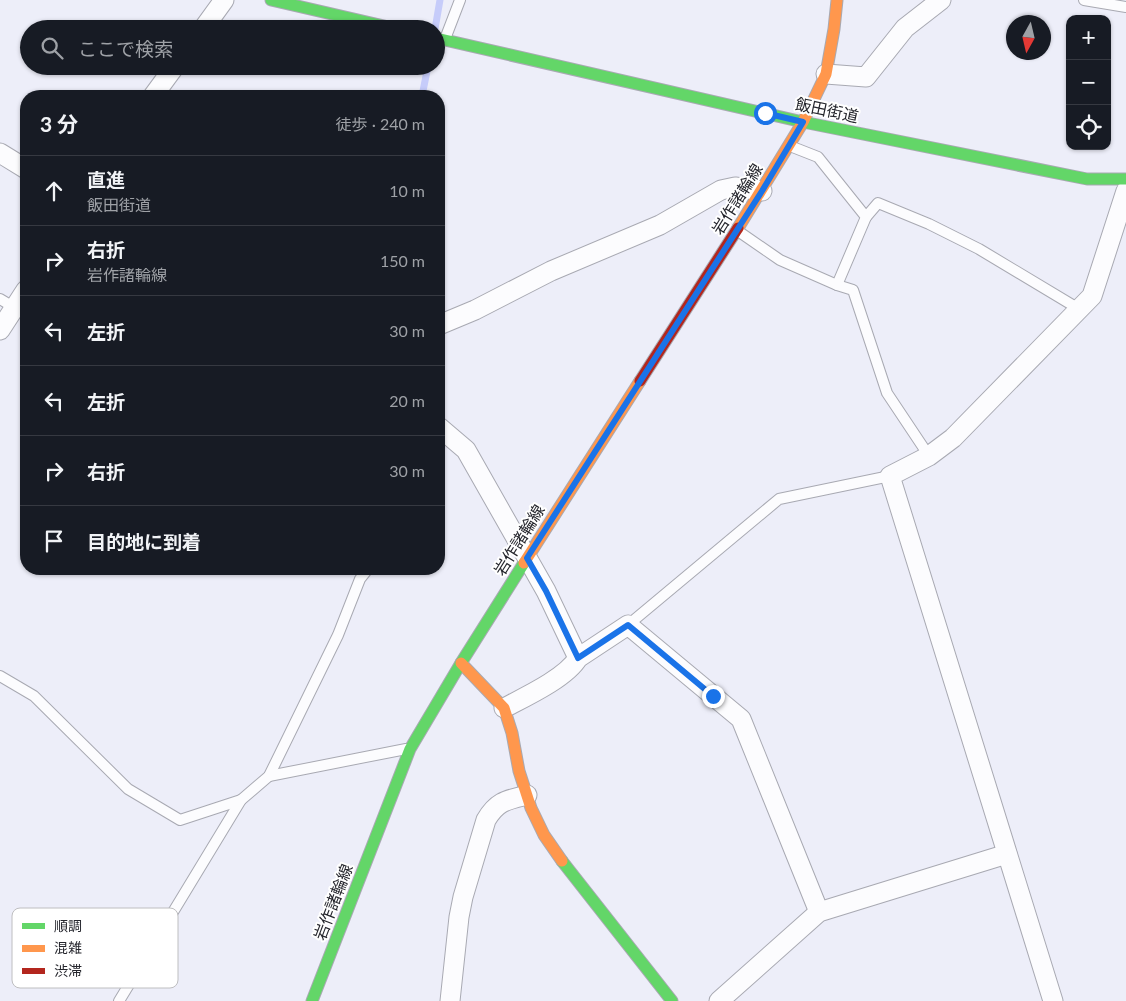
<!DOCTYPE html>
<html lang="ja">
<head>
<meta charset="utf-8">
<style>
	:root { --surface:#171b24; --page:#20242c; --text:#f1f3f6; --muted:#9ea1a6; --line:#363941 }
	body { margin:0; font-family:Lato,"Noto Sans JP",sans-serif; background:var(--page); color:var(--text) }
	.controls { position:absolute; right:15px; top:15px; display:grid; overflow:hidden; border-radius:10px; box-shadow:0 1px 4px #0004 }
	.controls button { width:45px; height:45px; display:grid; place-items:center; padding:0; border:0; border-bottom:1px solid var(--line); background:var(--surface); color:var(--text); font:25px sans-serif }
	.compass { position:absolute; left:1006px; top:15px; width:45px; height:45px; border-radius:50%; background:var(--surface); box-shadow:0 1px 4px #0004; rotate:188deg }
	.stop { position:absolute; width:15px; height:15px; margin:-11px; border:4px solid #1a73e8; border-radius:50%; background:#fff }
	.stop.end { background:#1a73e8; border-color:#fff; box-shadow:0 1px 5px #0008 }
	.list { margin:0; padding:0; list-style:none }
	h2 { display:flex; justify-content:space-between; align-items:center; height:65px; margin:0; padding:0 20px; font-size:21px }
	h2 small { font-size:16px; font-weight:400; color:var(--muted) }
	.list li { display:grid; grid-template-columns:32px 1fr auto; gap:15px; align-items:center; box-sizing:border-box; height:70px; padding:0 20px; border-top:1px solid var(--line) }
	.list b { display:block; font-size:19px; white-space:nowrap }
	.list p { margin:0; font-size:16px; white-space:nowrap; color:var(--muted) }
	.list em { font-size:16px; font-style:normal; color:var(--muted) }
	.icon { flex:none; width:28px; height:28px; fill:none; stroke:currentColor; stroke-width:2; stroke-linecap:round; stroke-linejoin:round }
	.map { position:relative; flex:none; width:1126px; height:1001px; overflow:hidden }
	.search { position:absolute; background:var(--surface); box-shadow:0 1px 4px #0004; left:20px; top:20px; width:425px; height:55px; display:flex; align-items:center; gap:12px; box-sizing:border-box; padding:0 18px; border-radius:28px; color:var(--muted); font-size:19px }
	.panel { position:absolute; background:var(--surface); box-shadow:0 1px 4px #0004; left:20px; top:90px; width:425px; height:485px; border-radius:20px }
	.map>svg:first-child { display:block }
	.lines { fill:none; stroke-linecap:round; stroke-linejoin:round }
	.stream { stroke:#c6ccfa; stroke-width:7 }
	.lane-casing { stroke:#a8a9b2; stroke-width:12 }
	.street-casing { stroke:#a8a9b2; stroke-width:21 }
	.fast-casing { stroke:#a8a9b2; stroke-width:13 }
	.slow-casing { stroke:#a8a9b2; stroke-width:13 }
	.jam-casing { stroke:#a8a9b2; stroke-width:13 }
	.lane { stroke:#fcfcfe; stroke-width:10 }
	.street { stroke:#fcfcfe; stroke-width:19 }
	.fast { stroke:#63d668; stroke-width:11 }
	.slow { stroke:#ff974d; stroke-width:11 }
	.jam { stroke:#b3261e; stroke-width:11 }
	.route { stroke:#1a73e8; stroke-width:6 }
	.labels { text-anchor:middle; stroke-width:4; stroke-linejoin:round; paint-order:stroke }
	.street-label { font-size:16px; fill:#25262d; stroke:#fff }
	.key { fill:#fff; stroke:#bebec0; stroke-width:1 }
	.key-label { font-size:14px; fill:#25262d }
</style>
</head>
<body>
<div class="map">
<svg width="1126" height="1001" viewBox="0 0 1126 1001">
	<rect width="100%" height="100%" fill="#edeef9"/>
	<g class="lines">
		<g class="stream">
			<path d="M435,29L440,0"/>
			<path d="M422,96L428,66"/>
		</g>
		<defs>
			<g id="lane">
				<path d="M1084,0L1126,7"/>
				<path d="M445,39L460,0"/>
				<path d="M790,146L818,157L866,217L837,285"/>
				<path d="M866,217L878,203L929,224L979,249L1079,309"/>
				<path d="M738,231L780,260L837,285L853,290L887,393L929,456"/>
				<path d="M0,299L15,308"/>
				<path d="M628,625L779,499L890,476"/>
				<path d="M0,676L34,696L128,789L180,820L241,800"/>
				<path d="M269,776L406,749"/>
				<path d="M119,1001L241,800L269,776L338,635L360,579L368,569"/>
			</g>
			<g id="street">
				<path d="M203,29L224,0"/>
				<path d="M826,74L866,77L905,28L941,0"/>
				<path d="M153,96L175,66"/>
				<path d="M0,153L26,169"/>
				<path d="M439,325L475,310L551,271L660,225L721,190L735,187L762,191"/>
				<path d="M0,330L26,290"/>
				<path d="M439,427L466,450L546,591L578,658"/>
				<path d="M504,708C525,697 566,678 578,658L628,625L741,719L819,912"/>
				<path d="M450,1001L459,917L463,897L486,820C497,801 507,800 527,795"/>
				<path d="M719,1001L819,912L1007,854"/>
				<path d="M1053,1001L890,476L929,456L953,438L1092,296L1126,191"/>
			</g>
			<g id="fast">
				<path d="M271,0L397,29"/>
				<path d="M436,38L803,122"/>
				<path d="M803,122L1087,179H1126"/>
				<path d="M562,861L672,1001"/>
				<path d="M312,1001L410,749L461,663L524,563"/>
			</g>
			<g id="slow">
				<path d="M738,228L803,122L826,74L834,29L837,0"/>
				<path d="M524,563L640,381"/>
				<path d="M461,663L504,708L512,733L519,771L531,808L544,835L562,861"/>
			</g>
			<path id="jam" d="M640,381L738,228"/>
		</defs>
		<use href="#lane" class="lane-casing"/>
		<use href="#street" class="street-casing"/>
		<use href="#fast" class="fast-casing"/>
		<use href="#slow" class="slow-casing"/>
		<use href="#jam" class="jam-casing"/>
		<use href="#lane" class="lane"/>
		<use href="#street" class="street"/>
		<use href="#fast" class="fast"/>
		<use href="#slow" class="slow"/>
		<use href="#jam" class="jam"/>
	</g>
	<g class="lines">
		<path class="route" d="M713,696L628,625L578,658L546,591L527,558L762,191L803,122L765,113"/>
	</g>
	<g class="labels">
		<g class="street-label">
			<text transform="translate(827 110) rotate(12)" y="6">飯田街道</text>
			<text transform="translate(737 199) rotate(-58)" y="6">岩作諸輪線</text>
			<text transform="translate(519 540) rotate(-58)" y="6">岩作諸輪線</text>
			<text transform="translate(333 902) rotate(-69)" y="6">岩作諸輪線</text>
		</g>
	</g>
	<rect x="12" y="908" width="166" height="80" rx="8" class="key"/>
	<rect x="22" y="923" width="23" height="6" fill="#63d668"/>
	<rect x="22" y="945" width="23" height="7" fill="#ff974d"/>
	<rect x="22" y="968" width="23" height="6" fill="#b3261e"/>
	<g class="key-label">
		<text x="54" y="931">順調</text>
		<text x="54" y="953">混雑</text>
		<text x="54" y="976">渋滞</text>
	</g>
</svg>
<div class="controls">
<button>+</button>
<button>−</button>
<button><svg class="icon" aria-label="locate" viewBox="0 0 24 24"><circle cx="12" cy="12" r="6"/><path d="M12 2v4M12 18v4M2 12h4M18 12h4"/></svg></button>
</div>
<svg class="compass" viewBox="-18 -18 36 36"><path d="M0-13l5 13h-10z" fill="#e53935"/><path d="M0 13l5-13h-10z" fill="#9ea1a6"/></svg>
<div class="stop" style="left:765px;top:113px"></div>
<div class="stop end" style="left:713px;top:696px"></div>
<div class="search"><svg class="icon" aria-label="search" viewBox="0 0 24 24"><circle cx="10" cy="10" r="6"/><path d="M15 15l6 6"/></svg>ここで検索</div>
<section class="panel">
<h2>3 分<small>徒歩 · 240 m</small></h2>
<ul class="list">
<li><svg class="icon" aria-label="ahead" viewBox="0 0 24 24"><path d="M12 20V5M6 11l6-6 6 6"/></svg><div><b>直進</b><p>飯田街道</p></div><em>10 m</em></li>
<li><svg class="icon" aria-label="right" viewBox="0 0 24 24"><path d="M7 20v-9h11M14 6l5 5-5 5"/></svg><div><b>右折</b><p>岩作諸輪線</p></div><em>150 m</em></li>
<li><svg class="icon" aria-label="left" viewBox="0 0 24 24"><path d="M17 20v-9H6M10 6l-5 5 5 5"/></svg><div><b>左折</b></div><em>30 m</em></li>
<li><svg class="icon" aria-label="left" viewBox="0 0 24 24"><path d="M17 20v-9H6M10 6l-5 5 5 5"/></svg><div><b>左折</b></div><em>20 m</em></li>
<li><svg class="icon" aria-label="right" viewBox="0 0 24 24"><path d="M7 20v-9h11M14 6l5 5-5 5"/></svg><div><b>右折</b></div><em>30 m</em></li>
<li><svg class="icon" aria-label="arrive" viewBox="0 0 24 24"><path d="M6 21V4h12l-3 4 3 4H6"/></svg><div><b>目的地に到着</b></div></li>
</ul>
</section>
</div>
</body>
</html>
